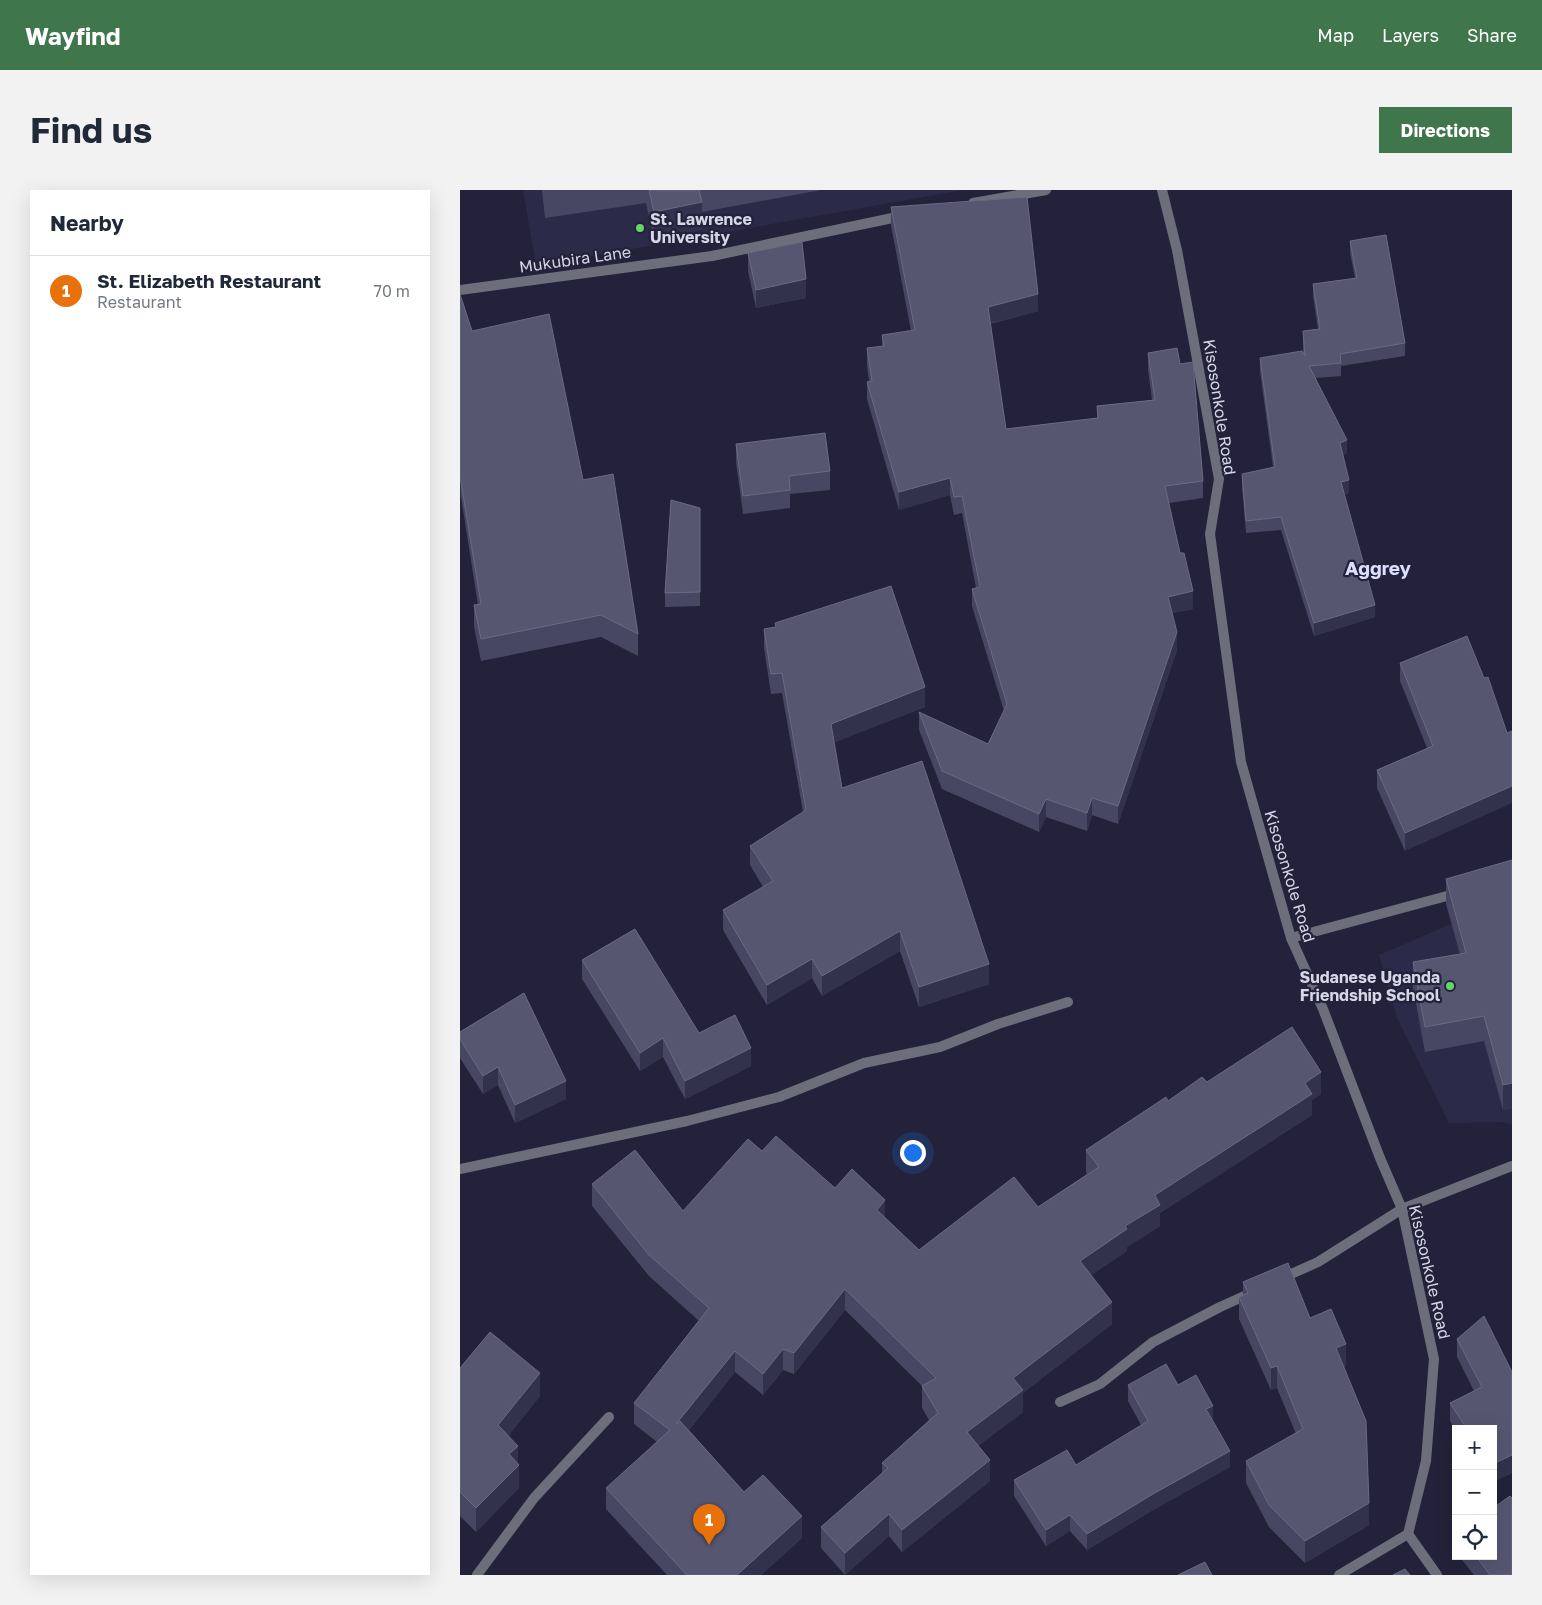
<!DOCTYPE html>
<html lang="en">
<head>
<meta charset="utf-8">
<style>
	:root { --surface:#fff; --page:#f2f2f3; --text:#1f2937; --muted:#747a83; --line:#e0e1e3; --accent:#3f764c }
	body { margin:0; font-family:"Golos Text",sans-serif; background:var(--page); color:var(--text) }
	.controls { position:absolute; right:15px; bottom:15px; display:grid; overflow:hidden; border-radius:0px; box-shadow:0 5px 20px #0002 }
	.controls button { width:45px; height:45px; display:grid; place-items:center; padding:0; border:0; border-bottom:1px solid var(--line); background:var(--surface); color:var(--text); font:25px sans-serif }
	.you { position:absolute; left:452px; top:962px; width:18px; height:18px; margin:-12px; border:4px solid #fff; border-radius:50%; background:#1a73e8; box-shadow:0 0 0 8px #1a73e833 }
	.badge { display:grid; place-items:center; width:32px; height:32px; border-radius:50%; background:var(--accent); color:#fff; font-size:16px; font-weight:700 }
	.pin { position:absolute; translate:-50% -41px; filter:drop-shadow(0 1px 2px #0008) }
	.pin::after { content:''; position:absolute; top:26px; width:18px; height:15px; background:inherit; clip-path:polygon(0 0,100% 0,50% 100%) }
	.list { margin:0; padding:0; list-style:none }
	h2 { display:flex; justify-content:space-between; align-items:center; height:65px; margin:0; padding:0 20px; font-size:21px }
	h2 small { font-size:16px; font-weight:400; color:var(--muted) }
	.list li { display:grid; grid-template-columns:32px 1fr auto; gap:15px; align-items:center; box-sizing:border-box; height:70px; padding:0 20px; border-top:1px solid var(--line) }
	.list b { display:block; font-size:19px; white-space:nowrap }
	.list p { margin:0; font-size:16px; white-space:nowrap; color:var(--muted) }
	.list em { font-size:16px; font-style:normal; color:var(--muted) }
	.icon { flex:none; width:28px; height:28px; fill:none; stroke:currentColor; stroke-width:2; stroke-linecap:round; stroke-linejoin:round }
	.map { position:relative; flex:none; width:1052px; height:1385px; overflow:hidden; border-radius:0px }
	header { display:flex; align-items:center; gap:30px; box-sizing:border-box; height:70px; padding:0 25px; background:var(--accent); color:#fff }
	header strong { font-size:24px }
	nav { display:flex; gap:28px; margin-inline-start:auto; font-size:18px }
	.intro { display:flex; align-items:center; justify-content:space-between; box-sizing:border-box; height:120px; padding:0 30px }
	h1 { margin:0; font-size:35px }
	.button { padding:12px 22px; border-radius:0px; background:var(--accent); color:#fff; font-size:18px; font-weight:700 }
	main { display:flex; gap:30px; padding:0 30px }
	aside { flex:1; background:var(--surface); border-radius:0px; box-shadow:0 5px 20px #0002 }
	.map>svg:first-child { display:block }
	.built { fill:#2b2a48 }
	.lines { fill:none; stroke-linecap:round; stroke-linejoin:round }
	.lane { stroke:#6d6e7c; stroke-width:10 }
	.street { stroke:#6d6e7c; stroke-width:10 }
	.wall { fill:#474763 }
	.shaded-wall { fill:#32324d }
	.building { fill:#565671; stroke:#6a6a83 }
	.poi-dot { fill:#66d466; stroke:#23223a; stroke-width:2 }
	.labels { text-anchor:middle; stroke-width:4.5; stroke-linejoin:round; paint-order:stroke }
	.poi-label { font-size:16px; font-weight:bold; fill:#d5d6e6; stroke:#23223a; text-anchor:start }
	.street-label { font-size:16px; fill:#d5d6e6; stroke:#23223a }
	.quarter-label { font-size:19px; font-weight:bold; fill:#dcdefd; stroke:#23223a }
</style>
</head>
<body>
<header>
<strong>Wayfind</strong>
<nav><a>Map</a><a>Layers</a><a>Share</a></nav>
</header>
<div class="intro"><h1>Find us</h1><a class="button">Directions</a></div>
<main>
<aside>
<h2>Nearby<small></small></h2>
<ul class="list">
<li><span class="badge" style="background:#e8710a">1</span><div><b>St. Elizabeth Restaurant</b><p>Restaurant</p></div><em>70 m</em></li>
</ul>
</aside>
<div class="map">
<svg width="1052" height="1385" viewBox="0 0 1052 1385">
	<rect width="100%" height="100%" fill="#23223a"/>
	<g class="built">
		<path d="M63,0H504L76,76Z"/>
		<path d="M1052,713V935L1043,932L989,933L937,828L919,765L1014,724Z"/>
	</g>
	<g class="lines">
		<path class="lane" d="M831,748L998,703"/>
		<g class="street">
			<path d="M702,0L717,60L759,289L750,344L781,572L831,748L863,819L920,968L942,1019L974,1169L966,1271L948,1344L879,1385"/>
			<path d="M513,13L586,0"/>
			<path d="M0,100L252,66L442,26"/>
			<path d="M0,979L227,931L319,907L404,873L480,857L538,834L608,812"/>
			<path d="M820,1089L858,1072L942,1019L1052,976"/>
			<path d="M600,1212L640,1194L693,1152L760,1117L791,1103"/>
			<path d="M948,1344L977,1385"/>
			<path d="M17,1385L74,1308L149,1227"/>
		</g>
	</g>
	<g class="wall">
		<path d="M82,0H361L242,22V39L194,50L186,13L85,28Z"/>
		<path d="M431,17L578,121L530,134L546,239L637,228V216L692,210L688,180V163L720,174L743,291V308L709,313L733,419L712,423L717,460L658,634L632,625L627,641L586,627L579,642L482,599L459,540V522L528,554L544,521L512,416V399L516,398L502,323L494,325L490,305L439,320L407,209V192L409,191L407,176V158L422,156V145L451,141L431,35Z"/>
		<path d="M890,51L945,153V166L881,176V186L856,188L887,263L883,265L889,303L884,304L915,427L854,446L821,340L786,343L782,297V284L813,277L800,181V168L843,164V141L858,139L853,106V94L895,88L890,63Z"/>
		<path d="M288,63L346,108L296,118L288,81Z"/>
		<path d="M0,104L12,141L123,290L178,444V466L141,447L21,471L14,437V415H18L1,307Z"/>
		<path d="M276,254L370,281V300L330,304V318L283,324L276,272Z"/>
		<path d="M240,318V416L205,417V403Z"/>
		<path d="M304,439L465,517L374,552L382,598L529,794L459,817L440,761L362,806L352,788L307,815L263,740V720L303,697L290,675V656L343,622L322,503L311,504L304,458Z"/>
		<path d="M1007,446L945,661L917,598V580L967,558L940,491V473Z"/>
		<path d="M1052,670V918L1043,920L1024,851L965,862L953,797V772L1000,764L986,714V689Z"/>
		<path d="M122,770L239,843L291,876L225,909L203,867L180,881L122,789Z"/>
		<path d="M0,842L106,909L55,933L38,895L23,904L0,868Z"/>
		<path d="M747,892L861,904L852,910V925L700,1023V1036L667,1057V1061L631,1085L652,1134L563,1203V1222L518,1256L530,1291L442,1362L429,1346L385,1385L361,1358V1337L422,1283V1273L469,1230L462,1218V1196L385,1120L334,1184L323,1180L303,1205L275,1182L229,1240L284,1302L342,1348L301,1385H207L146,1319V1298L197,1252L174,1234V1213L239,1131L189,1086L132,1016V994L223,1021L302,961L375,998L425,1028L459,1060L578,1017L627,984L626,982V960L708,911Z"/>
		<path d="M783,1092L850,1128L886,1176L884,1177L909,1335L845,1373L809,1337L786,1293V1271L836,1244L817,1198L811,1200L779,1129V1107L783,1105Z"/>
		<path d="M997,1149L1052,1182V1283L1033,1292V1239H996V1240L990,1231V1213L1014,1201L997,1167Z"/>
		<path d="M0,1178L80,1206L48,1246L58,1273L59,1298L16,1342L0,1326Z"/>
		<path d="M668,1195H718L753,1231L770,1277L693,1320L627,1360L610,1341L586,1356L554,1306V1290L616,1275L681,1235L668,1211Z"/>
		<path d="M999,1366H1033L1052,1385H1014Z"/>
	</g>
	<g class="shaded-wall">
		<path d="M242,12V39L194,50V22Z"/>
		<path d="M346,89V108L296,118V100Z"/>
		<path d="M578,104V121L528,134V117Z"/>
		<path d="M887,250V263L880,266V253Z"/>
		<path d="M1,285V307L0,308V286Z"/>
		<path d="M490,288V305L439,320V302Z"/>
		<path d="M889,290V303L881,305V292Z"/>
		<path d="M733,401V419L708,424V407Z"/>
		<path d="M915,415V427L854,446V433Z"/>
		<path d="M717,442V460L658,634V616Z"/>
		<path d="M465,497V517L371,554V534Z"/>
		<path d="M1052,596V613L945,661V643Z"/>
		<path d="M632,608V625L627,641V623Z"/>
		<path d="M586,609V627L579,642V624Z"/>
		<path d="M440,741V761L362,806V786Z"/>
		<path d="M352,769V788L307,815V795Z"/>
		<path d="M529,774V794L459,817V797Z"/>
		<path d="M203,848V867L180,881V863Z"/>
		<path d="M291,858V876L225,909V891Z"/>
		<path d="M38,877V895L23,904V886Z"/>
		<path d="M861,882V904L852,910V925L700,1023V1036L667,1057V1061L620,1093V1071L665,1036L695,1005L845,893Z"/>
		<path d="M106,891V909L55,933V915Z"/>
		<path d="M1052,893V918L1043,920V895Z"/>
		<path d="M425,1010V1032L417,1020Z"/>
		<path d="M385,1099V1120L334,1184V1163Z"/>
		<path d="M652,1112V1134L563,1203V1222L507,1264V1242L553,1188Z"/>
		<path d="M886,1154V1176L876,1180V1158Z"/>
		<path d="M323,1159V1180L303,1205V1184Z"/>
		<path d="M275,1161V1182L216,1256V1234Z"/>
		<path d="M817,1176V1198L811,1200V1178Z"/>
		<path d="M80,1183V1206L38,1259V1235Z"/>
		<path d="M753,1216V1232L746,1219Z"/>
		<path d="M58,1256V1277L59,1275V1298L16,1342V1318L49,1264Z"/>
		<path d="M770,1261V1277L693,1320L627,1360V1344L693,1304Z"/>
		<path d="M1052,1265V1283L1033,1292V1274Z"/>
		<path d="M530,1270V1291L442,1362V1340Z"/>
		<path d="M909,1313V1335L845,1373V1351Z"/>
		<path d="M429,1324V1346L385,1385V1363Z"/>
		<path d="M610,1325V1341L586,1356V1340Z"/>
		<path d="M342,1326V1348L301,1385H277Z"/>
	</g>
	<g class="building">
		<path d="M189,0H239L242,12L194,22Z"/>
		<path d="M567,7L578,104L528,117L546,239L638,228L637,216L695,210L688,163L717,158L720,174L733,172L743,291L705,296L720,363H724L733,401L708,407L717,442L658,616L632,608L627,623L586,609L579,624L482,581L459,522L528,554L547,514L512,399L520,397L502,306L494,307L490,288L439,302L407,192L412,191L407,158L424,156L422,145L455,140L431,17Z"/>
		<path d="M926,45L945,153L880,164L881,173L849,176L887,250L880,253L889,290L881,292L915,415L854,433L821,327L786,331L782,284L815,277L800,168L842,161L845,166L843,141L860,139L853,94L897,88L890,51Z"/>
		<path d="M342,52L346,89L296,100L288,63Z"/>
		<path d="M0,104L12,141L89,124L123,290L153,284L178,444L141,425L21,449L14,415L21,414L0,286Z"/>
		<path d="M365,243L370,281L329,286L330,300L283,306L276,254Z"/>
		<path d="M211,310L240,318V402L205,403Z"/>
		<path d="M431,396L465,497L371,534L382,598L462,571L529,774L459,797L440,741L362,786L352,769L307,795L263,720L313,691L290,656L346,620L322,483L311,484L304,439L316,437L315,433Z"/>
		<path d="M1007,446L1024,488L1028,487L1047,543L1052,541V596L945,643L917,580L973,556L940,473Z"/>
		<path d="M1052,670V893L1043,895L1024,826L965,837L953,772L1006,763L986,689Z"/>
		<path d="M175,739L239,843L275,825L291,858L225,891L203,848L180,863L122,770Z"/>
		<path d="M64,803L106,891L55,915L38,877L23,886L0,849V842Z"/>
		<path d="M832,837L861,882L845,893L852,904L695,1005L700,1015L665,1036L667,1039L620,1071L652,1112L553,1188L563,1200L507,1242L530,1270L442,1340L429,1324L385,1363L361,1337L428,1278L422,1273L478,1223L462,1196L476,1188L385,1099L334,1163L323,1159L303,1184L275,1161L216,1234L220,1231L284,1302L303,1285L342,1326L277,1385H227L146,1298L210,1240L174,1213L249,1118L189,1065L132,994L175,960L223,1021L288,949L302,961L316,946L375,998L392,979L425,1010L417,1020L459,1060L554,987L578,1017L639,977L626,960L706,907L708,911L742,887L747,892Z"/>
		<path d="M828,1073L850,1128L871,1119L886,1154L876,1158L906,1231L909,1313L845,1351L809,1315L786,1271L843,1239L817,1176L811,1178L779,1107L788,1103L783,1092Z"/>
		<path d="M1024,1126L1052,1182V1265L1033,1274V1239H1007L990,1213L1022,1197L997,1149Z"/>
		<path d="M30,1142L80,1183L38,1235L58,1256L49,1264L59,1275L16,1318L0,1302V1178Z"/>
		<path d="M706,1174L718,1195L736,1185L753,1216L746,1219L770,1261L693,1304L627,1344L610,1325L586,1340L554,1290L607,1260L616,1275L688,1231L668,1195Z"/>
		<path d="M1050,1306L1052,1308V1385H1030L1016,1366H1033V1318Z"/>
		<path d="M745,1372L752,1385H718Z"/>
		<path d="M945,1379L950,1385H933Z"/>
	</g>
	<g class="poi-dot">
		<circle cx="180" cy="38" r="5"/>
		<circle cx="990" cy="796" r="5"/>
	</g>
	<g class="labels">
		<g class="poi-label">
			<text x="190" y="35">St. Lawrence<tspan x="190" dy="18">University</tspan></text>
			<text x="980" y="793" text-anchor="end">Sudanese Uganda<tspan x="980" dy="18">Friendship School</tspan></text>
		</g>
		<g class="street-label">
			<text transform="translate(115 69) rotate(-8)" y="6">Mukubira Lane</text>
			<text transform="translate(760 217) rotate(81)" y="6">Kisosonkole Road</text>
			<text transform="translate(830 686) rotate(73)" y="6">Kisosonkole Road</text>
			<text transform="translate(970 1082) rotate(77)" y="6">Kisosonkole Road</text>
		</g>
		<g class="quarter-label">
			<text x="918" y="385">Aggrey</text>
		</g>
	</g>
</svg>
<div class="controls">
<button>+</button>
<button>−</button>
<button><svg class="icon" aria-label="locate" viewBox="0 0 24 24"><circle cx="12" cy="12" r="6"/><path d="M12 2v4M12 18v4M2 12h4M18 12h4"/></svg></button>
</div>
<div class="you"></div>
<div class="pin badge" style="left:249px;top:1355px;background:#e8710a">1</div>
</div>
</main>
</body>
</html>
